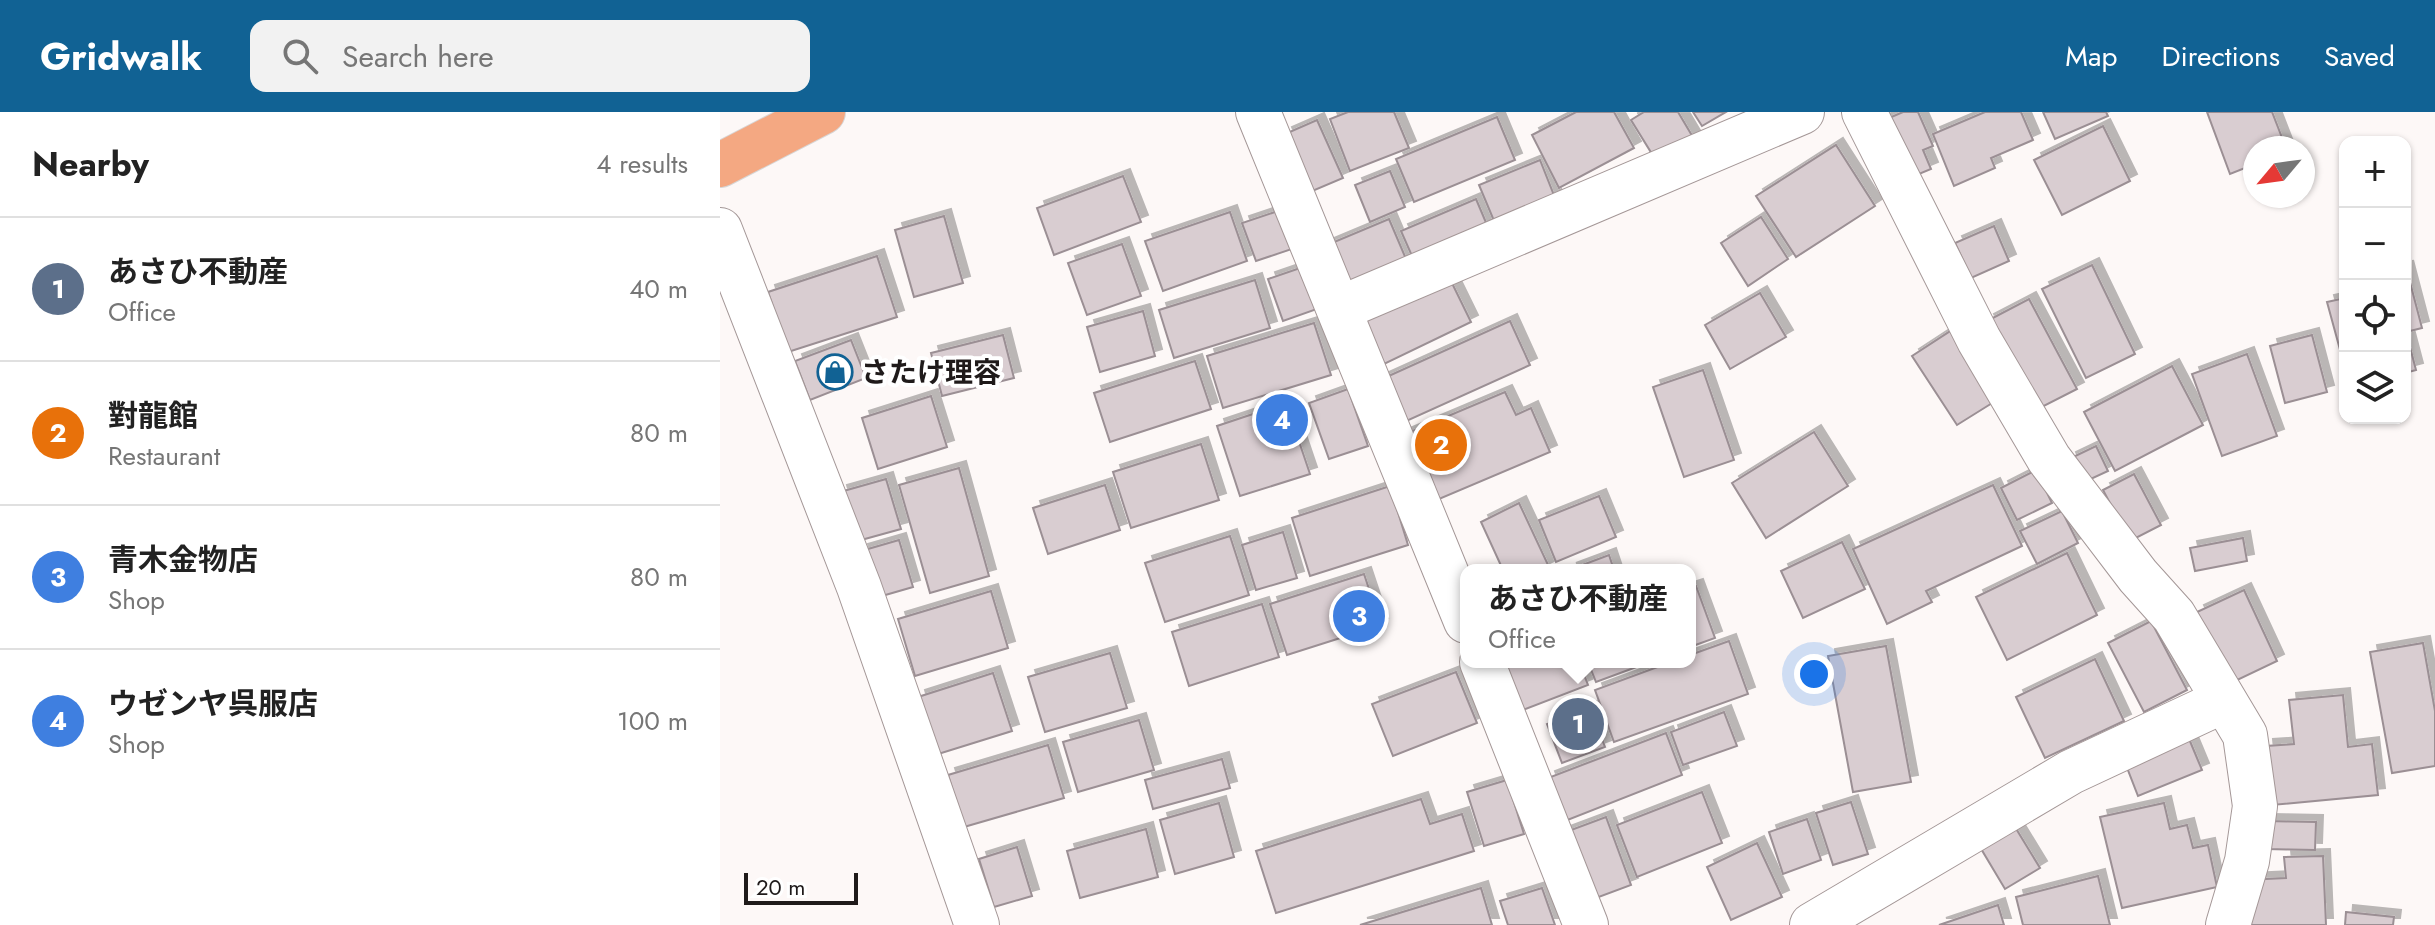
<!DOCTYPE html>
<html lang="en">
<head>
<meta charset="utf-8">
<style>
	:root { --surface:#fff; --page:#f2f2f2; --text:#222; --muted:#767676; --line:#e0e0e0; --accent:#116294 }
	body { margin:0; font-family:Jost,"Noto Sans JP",sans-serif; background:var(--page); color:var(--text) }
	.controls { position:absolute; right:24px; top:24px; display:grid; overflow:hidden; border-radius:16px; box-shadow:0 2px 6px #0004 }
	.controls button { width:72px; height:72px; display:grid; place-items:center; padding:0; border:0; border-bottom:2px solid var(--line); background:var(--surface); color:var(--text); font:40px sans-serif }
	.compass { position:absolute; left:1523px; top:24px; width:72px; height:72px; border-radius:50%; background:var(--surface); box-shadow:0 2px 6px #0004; rotate:241deg }
	.scale { position:absolute; left:24px; bottom:20px; width:114px; box-sizing:border-box; padding-left:8px; border:4px solid #1f1a1a; border-top:0; font-size:22px; line-height:28px; white-space:nowrap; color:#1f1a1a; -webkit-text-stroke:6px #fff; paint-order:stroke }
	.you { position:absolute; left:1094px; top:562px; width:28px; height:28px; margin:-20px; border:6px solid #fff; border-radius:50%; background:#1a73e8; box-shadow:0 0 0 12px #1a73e833 }
	.badge { display:grid; place-items:center; width:52px; height:52px; border-radius:50%; background:var(--accent); color:#fff; font-size:26px; font-weight:700 }
	.pin { position:absolute; translate:-50% -50%; border:4px solid #fff; box-shadow:0 2px 8px #0006 }
	.popup { position:absolute; left:740px; top:452px; width:236px; height:104px; box-sizing:border-box; display:grid; place-content:center; border-radius:16px; background:var(--surface); filter:drop-shadow(0 2px 6px #0005); font-size:26px; white-space:nowrap; color:var(--muted) }
	.popup b { font-size:30px; color:var(--text) }
	.popup::after { content:''; position:absolute; left:50%; top:100%; margin-left:-16px; border:16px solid transparent; border-top-color:var(--surface) }
	.list { margin:0; padding:0; list-style:none }
	h2 { display:flex; justify-content:space-between; align-items:center; height:104px; margin:0; padding:0 32px; font-size:34px }
	h2 small { font-size:26px; font-weight:400; color:var(--muted) }
	.list li { display:grid; grid-template-columns:52px 1fr auto; gap:24px; align-items:center; box-sizing:border-box; height:144px; padding:0 32px; border-top:2px solid var(--line) }
	.list b { display:block; font-size:30px; white-space:nowrap }
	.list p { margin:0; font-size:26px; white-space:nowrap; color:var(--muted) }
	.list em { font-size:26px; font-style:normal; color:var(--muted) }
	.icon { flex:none; width:44px; height:44px; fill:none; stroke:currentColor; stroke-width:2; stroke-linecap:round; stroke-linejoin:round }
	.map { position:relative; flex:none; width:1715px; height:813px; overflow:hidden }
	header { display:flex; align-items:center; gap:48px; box-sizing:border-box; height:112px; padding:0 40px; background:var(--accent); color:#fff }
	header strong { font-size:38px }
	nav { display:flex; gap:44px; margin-inline-start:auto; font-size:28px }
	.search { width:560px; height:72px; background:var(--page); display:flex; align-items:center; gap:20px; box-sizing:border-box; padding:0 28px; border-radius:16px; color:var(--muted); font-size:30px }
	main { display:flex }
	aside { flex:1; background:var(--surface) }
	.map>svg:first-child { display:block }
	.building { fill:#d9cdd1; stroke:#9b8f94; stroke-width:2; filter:url(#shadow) }
	.lines { fill:none; stroke-linecap:round; stroke-linejoin:round }
	.minor-casing { stroke:#a49797; stroke-width:46 }
	.highway-casing { stroke:#d7d6d6; stroke-width:46 }
	.minor { stroke:#fff; stroke-width:44 }
	.highway { stroke:#f4a882; stroke-width:44 }
	.labels { text-anchor:middle; stroke-width:8; stroke-linejoin:round; paint-order:stroke }
	.poi-label { font-size:28px; font-weight:bold; fill:#1f1a1a; stroke:#fff; text-anchor:start }
</style>
</head>
<body>
<header>
<strong>Gridwalk</strong>
<div class="search"><svg class="icon" aria-label="search" viewBox="0 0 24 24"><circle cx="10" cy="10" r="6"/><path d="M15 15l6 6"/></svg>Search here</div>
<nav><a>Map</a><a>Directions</a><a>Saved</a></nav>
</header>
<main>
<aside>
<h2>Nearby<small>4 results</small></h2>
<ul class="list">
<li><span class="badge" style="background:#5c6f8a">1</span><div><b>あさひ不動産</b><p>Office</p></div><em>40 m</em></li>
<li><span class="badge" style="background:#e8710a">2</span><div><b>對龍館</b><p>Restaurant</p></div><em>80 m</em></li>
<li><span class="badge" style="background:#3f7fe0">3</span><div><b>青木金物店</b><p>Shop</p></div><em>80 m</em></li>
<li><span class="badge" style="background:#3f7fe0">4</span><div><b>ウゼンヤ呉服店</b><p>Shop</p></div><em>100 m</em></li>
</ul>
</aside>
<div class="map">
<svg width="1715" height="813" viewBox="0 0 1715 813">
	<defs>
		<filter id="shadow"><feDropShadow dx="7" dy="-7" stdDeviation="0" flood-color="#0004"/></filter>
	</defs>
	<rect width="100%" height="100%" fill="#fdf8f7"/>
	<g class="building">
		<path d="M628,0H674L689,36L630,59L610,7Z"/>
		<path d="M856,0H894L914,36L839,76L812,23Z"/>
		<path d="M924,0H958L974,27L937,50L911,8Z"/>
		<path d="M973,0H1006L982,14Z"/>
		<path d="M1183,0H1198L1213,34L1203,38L1211,57L1187,67L1162,9Z"/>
		<path d="M1265,0H1301L1313,28L1271,46L1275,56L1234,74L1213,22Z"/>
		<path d="M1323,0H1386L1388,4L1335,27Z"/>
		<path d="M1487,0H1552L1566,36H1535V52L1510,62Z"/>
		<path d="M777,5L795,48L694,90L676,47Z"/>
		<path d="M597,8L623,66L590,80L565,22Z"/>
		<path d="M1383,14L1410,69L1342,103L1314,48Z"/>
		<path d="M1116,33L1155,94L1076,145L1036,84Z"/>
		<path d="M820,48L837,91L777,116L759,73Z"/>
		<path d="M670,59L685,95L650,110L635,73Z"/>
		<path d="M403,64L421,110L334,143L317,96Z"/>
		<path d="M756,87L770,120L696,153L681,119Z"/>
		<path d="M558,99L572,137L536,149L522,111Z"/>
		<path d="M510,100L527,149L443,179L425,129Z"/>
		<path d="M224,104L243,171L194,185L175,118Z"/>
		<path d="M1041,105L1068,147L1028,174L1001,131Z"/>
		<path d="M669,107L689,154L627,180L607,133Z"/>
		<path d="M1274,114L1289,149L1251,166L1235,131Z"/>
		<path d="M402,132L421,184L367,203L348,151Z"/>
		<path d="M157,144L177,205L68,240L48,180Z"/>
		<path d="M1372,153L1415,242L1366,266L1322,177Z"/>
		<path d="M583,155L597,197L563,209L548,167Z"/>
		<path d="M1686,155L1702,216L1686,220L1696,258L1685,261Z"/>
		<path d="M729,165L751,210L662,253L640,208Z"/>
		<path d="M535,168L550,216L454,246L439,198Z"/>
		<path d="M1040,181L1066,225L1010,257L985,213Z"/>
		<path d="M1625,186V256L1607,190Z"/>
		<path d="M1309,187L1357,277L1314,299L1267,209Z"/>
		<path d="M423,199L435,244L380,260L367,215Z"/>
		<path d="M790,209L810,253L682,311L662,267Z"/>
		<path d="M594,211L611,263L503,296L487,244Z"/>
		<path d="M1232,218L1277,288L1237,313L1192,244Z"/>
		<path d="M283,223L294,266L222,284L211,241Z"/>
		<path d="M1592,223L1607,280L1565,291L1550,234Z"/>
		<path d="M131,228L146,266L90,288L75,249Z"/>
		<path d="M1527,242L1557,324L1502,344L1472,262Z"/>
		<path d="M475,249L491,297L390,330L374,281Z"/>
		<path d="M1452,254L1483,313L1395,359L1364,300Z"/>
		<path d="M983,258L1014,348L964,365L933,275Z"/>
		<path d="M628,277L648,334L609,347L589,291Z"/>
		<path d="M785,280L796,303L811,296L830,340L712,390L683,323Z"/>
		<path d="M211,284L227,335L158,357L142,306Z"/>
		<path d="M566,291L590,362L520,384L497,314Z"/>
		<path d="M1094,320L1128,374L1046,426L1012,371Z"/>
		<path d="M481,332L499,388L411,416L393,360Z"/>
		<path d="M1376,334L1388,359L1360,372L1349,347Z"/>
		<path d="M239,356L269,464L210,481L179,373Z"/>
		<path d="M1316,358L1332,391L1297,408L1281,376Z"/>
		<path d="M1414,362L1441,413L1410,429L1383,378Z"/>
		<path d="M166,367L181,417L134,430L120,380Z"/>
		<path d="M385,373L400,418L328,442L313,396Z"/>
		<path d="M1273,373L1302,434L1206,479L1212,490L1167,512L1133,437Z"/>
		<path d="M670,374L688,433L590,464L572,406Z"/>
		<path d="M879,384L896,425L836,450L819,408Z"/>
		<path d="M799,391L829,455L823,458H783L761,410Z"/>
		<path d="M1342,399L1358,431L1317,452L1300,419Z"/>
		<path d="M563,420L577,466L536,478L522,433Z"/>
		<path d="M510,424L529,483L445,510L425,451Z"/>
		<path d="M1523,426L1527,449L1475,459L1470,436Z"/>
		<path d="M179,428L193,475L155,486L141,439Z"/>
		<path d="M1122,430L1145,477L1083,506L1061,459Z"/>
		<path d="M1347,441L1377,503L1287,548L1256,485Z"/>
		<path d="M889,443L894,458H849Z"/>
		<path d="M644,462L661,513L567,543L550,492Z"/>
		<path d="M976,474L995,526L970,535V476Z"/>
		<path d="M1524,478L1557,549L1511,571L1477,500Z"/>
		<path d="M271,479L288,536L195,564L178,507Z"/>
		<path d="M542,492L559,545L469,574L452,520Z"/>
		<path d="M1431,509L1467,578L1424,600L1388,531Z"/>
		<path d="M1009,529L1028,582L894,630L875,578L951,550H970V543Z"/>
		<path d="M1703,531L1715,599V654L1672,661L1650,540Z"/>
		<path d="M1166,534L1191,670L1133,680L1108,544Z"/>
		<path d="M390,541L407,596L325,620L308,565Z"/>
		<path d="M1375,547L1404,609L1325,646L1296,585Z"/>
		<path d="M793,550H859L868,573L803,598L785,553Z"/>
		<path d="M868,550H930L876,570Z"/>
		<path d="M736,560L757,611L673,644L652,592Z"/>
		<path d="M273,561L292,619L215,643L198,585Z"/>
		<path d="M1623,583L1628,635L1652,632L1658,683L1552,693L1546,634L1574,632L1569,588Z"/>
		<path d="M870,596L885,635L842,651L827,612Z"/>
		<path d="M1004,600L1017,634L963,653L951,620Z"/>
		<path d="M419,608L434,658L358,680L343,630Z"/>
		<path d="M946,621L962,663L845,709L828,666Z"/>
		<path d="M1467,622L1482,658L1418,684L1404,648Z"/>
		<path d="M328,633L344,686L244,715L228,663Z"/>
		<path d="M502,647L510,676L433,697L425,668Z"/>
		<path d="M787,668L804,722L764,734L747,680Z"/>
		<path d="M982,680L1002,731L917,765L897,713Z"/>
		<path d="M701,687L710,712L742,702L754,739L556,801L536,739Z"/>
		<path d="M1131,690L1148,742L1113,753L1096,701Z"/>
		<path d="M499,691L514,745L455,762L440,708Z"/>
		<path d="M1444,691L1450,717L1467,713L1473,736L1488,733L1497,775L1402,796L1380,705Z"/>
		<path d="M886,705L911,773L868,789L843,721Z"/>
		<path d="M1087,707L1101,748L1063,762L1049,720Z"/>
		<path d="M1546,709L1596,710L1595,738L1546,737Z"/>
		<path d="M1295,715L1320,756L1285,777L1260,735Z"/>
		<path d="M426,717L438,765L360,786L347,739Z"/>
		<path d="M1037,731L1062,785L1011,808L987,755Z"/>
		<path d="M297,735L312,784L274,795L259,747Z"/>
		<path d="M1603,744L1606,813H1525L1524,768L1566,766L1564,745Z"/>
		<path d="M1378,764L1390,813H1303L1296,785Z"/>
		<path d="M761,776L772,813H640Z"/>
		<path d="M822,776L835,813H788L780,789Z"/>
		<path d="M1278,793L1284,813H1219Z"/>
		<path d="M1626,800L1674,805L1673,813H1625Z"/>
	</g>
	<g class="lines">
		<defs>
			<g id="minor">
				<path d="M538,0L746,509"/>
				<path d="M1144,0L1259,228L1329,347L1418,464L1454,504L1525,623L1535,694L1527,749L1508,813"/>
				<path d="M0,118L139,475L257,813"/>
				<path d="M621,196L1082,0"/>
				<path d="M762,550L866,813"/>
				<path d="M1092,813L1351,660L1503,589"/>
			</g>
			<path id="highway" d="M0,53L103,0"/>
		</defs>
		<use href="#minor" class="minor-casing"/>
		<use href="#highway" class="highway-casing"/>
		<use href="#minor" class="minor"/>
		<use href="#highway" class="highway"/>
	</g>
	<defs>
		<symbol id="shop-ring" viewBox="-11 -11 22 22"><circle r="9.5" fill="#fff" stroke="#116294" stroke-width="1.5"/><path d="M-5-2.5h2.3a2.7 3.5 0 0 1 5.4 0H5L5.5 6h-11ZM-1.5-2.5h3a1.5 2.3 0 0 0-3 0Z" fill="#116294"/></symbol>
	</defs>
	<g fill-rule="evenodd">
		<use href="#shop-ring" x="95" y="240" width="40" height="40"/>
	</g>
	<g class="labels">
		<g class="poi-label">
			<text x="141" y="270">さたけ理容</text>
		</g>
	</g>
</svg>
<div class="controls">
<button>+</button>
<button>−</button>
<button><svg class="icon" aria-label="locate" viewBox="0 0 24 24"><circle cx="12" cy="12" r="6"/><path d="M12 2v4M12 18v4M2 12h4M18 12h4"/></svg></button>
<button><svg class="icon" aria-label="layers" viewBox="0 0 24 24"><path d="M12 4l9 5-9 5-9-5zM3 14l9 5 9-5"/></svg></button>
</div>
<svg class="compass" viewBox="-18 -18 36 36"><path d="M0-13l5 13h-10z" fill="#e53935"/><path d="M0 13l5-13h-10z" fill="#767676"/></svg>
<div class="scale">20 m</div>
<div class="you"></div>
<div class="pin badge" style="left:858px;top:612px;background:#5c6f8a">1</div>
<div class="popup"><b>あさひ不動産</b>Office</div>
<div class="pin badge" style="left:721px;top:333px;background:#e8710a">2</div>
<div class="pin badge" style="left:639px;top:504px;background:#3f7fe0">3</div>
<div class="pin badge" style="left:562px;top:308px;background:#3f7fe0">4</div>
</div>
</main>
</body>
</html>
